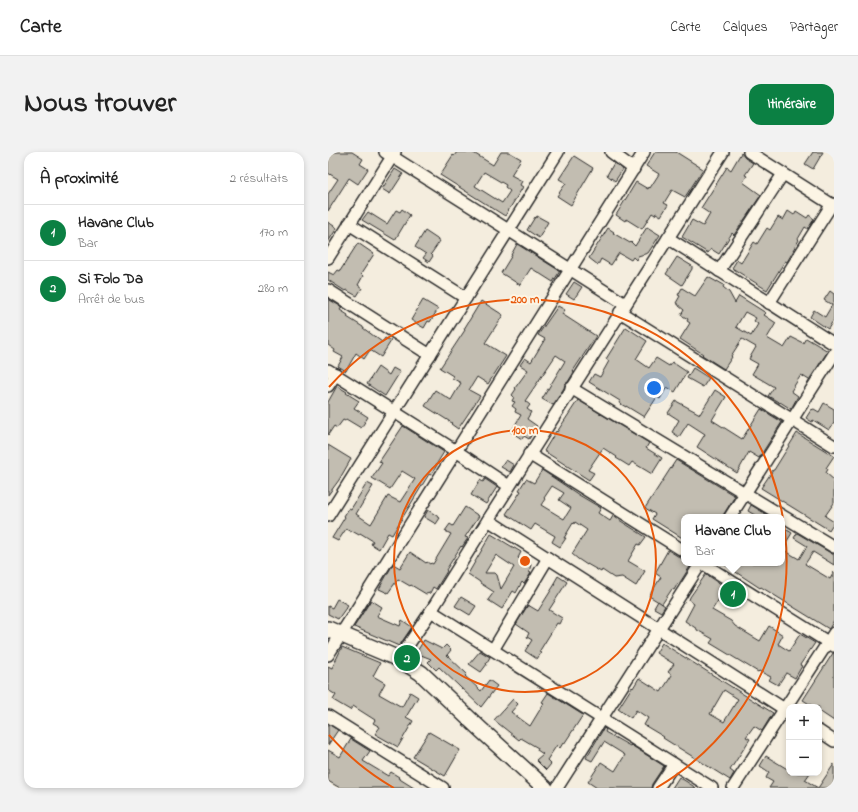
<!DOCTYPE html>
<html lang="fr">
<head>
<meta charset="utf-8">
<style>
	:root { --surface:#fff; --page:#f2f2f2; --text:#222; --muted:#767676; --line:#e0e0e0; --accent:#0b8043 }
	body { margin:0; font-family:"Indie Flower",sans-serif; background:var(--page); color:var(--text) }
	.controls { position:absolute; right:12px; bottom:12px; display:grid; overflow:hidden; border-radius:8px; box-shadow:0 2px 6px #0003 }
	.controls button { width:36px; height:36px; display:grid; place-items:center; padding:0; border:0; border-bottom:1px solid var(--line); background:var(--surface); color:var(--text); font:20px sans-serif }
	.you { position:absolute; left:326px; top:236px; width:14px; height:14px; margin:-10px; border:3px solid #fff; border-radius:50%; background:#1a73e8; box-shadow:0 0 0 6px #1a73e833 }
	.badge { display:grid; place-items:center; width:26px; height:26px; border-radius:50%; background:var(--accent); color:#fff; font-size:13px; font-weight:700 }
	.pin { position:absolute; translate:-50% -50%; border:2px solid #fff; box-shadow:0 1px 4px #0006 }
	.popup { position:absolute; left:353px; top:362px; width:104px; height:52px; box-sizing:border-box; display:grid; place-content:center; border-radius:8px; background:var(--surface); filter:drop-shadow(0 1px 3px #0005); font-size:13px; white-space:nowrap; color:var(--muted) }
	.popup b { font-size:15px; color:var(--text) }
	.popup::after { content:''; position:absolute; left:50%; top:100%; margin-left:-8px; border:8px solid transparent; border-top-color:var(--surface) }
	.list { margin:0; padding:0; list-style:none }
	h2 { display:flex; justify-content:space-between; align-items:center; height:52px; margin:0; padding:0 16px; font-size:17px }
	h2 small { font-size:13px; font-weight:400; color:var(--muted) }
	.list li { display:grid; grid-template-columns:26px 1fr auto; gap:12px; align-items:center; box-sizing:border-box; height:56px; padding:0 16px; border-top:1px solid var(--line) }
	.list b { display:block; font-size:15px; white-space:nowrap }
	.list p { margin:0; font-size:13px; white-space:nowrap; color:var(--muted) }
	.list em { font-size:13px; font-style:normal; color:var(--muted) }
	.map { position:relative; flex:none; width:506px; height:636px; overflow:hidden; border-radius:12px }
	header { display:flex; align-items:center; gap:24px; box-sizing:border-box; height:56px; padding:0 20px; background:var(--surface); border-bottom:1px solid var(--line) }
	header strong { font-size:19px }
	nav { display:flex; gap:22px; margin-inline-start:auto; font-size:14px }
	.intro { display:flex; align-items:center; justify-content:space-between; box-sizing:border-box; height:96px; padding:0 24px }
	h1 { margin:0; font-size:28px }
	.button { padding:10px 18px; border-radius:12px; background:var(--accent); color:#fff; font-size:14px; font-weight:700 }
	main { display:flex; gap:24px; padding:0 24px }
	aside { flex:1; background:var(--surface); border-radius:12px; box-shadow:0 2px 6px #0003 }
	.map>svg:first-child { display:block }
	.building { fill:#c2bdb1; stroke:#2b2b2b; fill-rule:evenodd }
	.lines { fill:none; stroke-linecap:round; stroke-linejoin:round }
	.minor-casing { stroke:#2b2b2b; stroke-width:14 }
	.secondary-casing { stroke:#2b2b2b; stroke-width:18 }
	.minor { stroke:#fcf5e5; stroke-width:11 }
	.secondary { stroke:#fcf5e5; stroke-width:15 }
	.ring { fill:none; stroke:#e8590c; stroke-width:2 }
	.centre { fill:#e8590c; stroke:#fcf5e5; stroke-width:2 }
	.ring-label { font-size:12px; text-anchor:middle; font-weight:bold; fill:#e8590c; stroke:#fcf5e5; stroke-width:4; stroke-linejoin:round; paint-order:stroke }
</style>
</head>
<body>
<header>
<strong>Carte</strong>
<nav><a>Carte</a><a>Calques</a><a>Partager</a></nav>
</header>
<div class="intro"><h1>Nous trouver</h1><a class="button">Itinéraire</a></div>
<main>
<aside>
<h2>À proximité<small>2 résultats</small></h2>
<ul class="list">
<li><span class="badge">1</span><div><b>Havane Club</b><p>Bar</p></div><em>170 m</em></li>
<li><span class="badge">2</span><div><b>Si Folo Da</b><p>Arrêt de bus</p></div><em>280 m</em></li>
</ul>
</aside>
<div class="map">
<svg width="506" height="636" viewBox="0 0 506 636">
	<rect width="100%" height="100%" fill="#f4edde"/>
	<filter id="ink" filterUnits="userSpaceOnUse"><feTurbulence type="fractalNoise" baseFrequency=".025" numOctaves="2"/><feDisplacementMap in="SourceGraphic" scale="8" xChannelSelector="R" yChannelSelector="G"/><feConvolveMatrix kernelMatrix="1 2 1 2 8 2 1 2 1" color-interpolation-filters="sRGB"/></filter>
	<g filter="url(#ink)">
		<g class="building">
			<path d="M0,0H24L35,7L32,12L40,17L30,32L21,26L0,59V42L10,27L0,21Z"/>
			<path d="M129,0H144L165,13L173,0H181L193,7L183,23L194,29L192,33L195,35L177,64L112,23L125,3L126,4ZM156,20L178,33L177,35L182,39L174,51L147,34Z"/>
			<path d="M327,0H348L375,17L357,45L344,38L336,51L340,53L333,64L328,61L327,63L324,61L314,77L298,67L297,69L288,63L308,30L320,37L321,35L322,36L331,22L318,14Z"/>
			<path d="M485,0H495L485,17L477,12Z"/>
			<path d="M413,1L417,6L425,11L417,23L419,24L415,30L433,43L406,83L404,81L391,102L383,97L380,101L354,85L364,68L375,74L382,62L373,56L399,15L403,18Z"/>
			<path d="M246,4L265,16L243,53L229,44L238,31L231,27Z"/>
			<path d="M286,11L295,17L287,29L279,23Z"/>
			<path d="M67,17L75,22L62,42L54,37Z"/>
			<path d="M74,57L82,63L67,88L34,68L40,60L59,72L68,58L72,60Z"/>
			<path d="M460,59L466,63L468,59L479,66L481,63L486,67L480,77L477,75L470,87L471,88L465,98H466L459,110L457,109L439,138L404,116L409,108L413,111L426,90L429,92L439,76L442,78L450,65L455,68Z"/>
			<path d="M209,64L220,70L211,86L199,78L207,65L208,66Z"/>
			<path d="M0,70L9,76L0,90Z"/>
			<path d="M319,75L332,83L320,101L310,104L308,108L305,105L303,108L291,101L283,113L273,107L270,113L261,106L280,76L286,80L285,81L302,91L303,90L307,94Z"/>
			<path d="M97,79L112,89L103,102L105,104L101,110L95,106L98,102L87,95Z"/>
			<path d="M30,91L46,102L33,122L35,124L30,133L34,136L29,144L18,138L17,139L0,128V120L6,123L10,118L12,119Z"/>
			<path d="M189,92L232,119L225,130L203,116L192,133L173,121L184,103H183Z"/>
			<path d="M349,105L364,114V117L354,133L338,122Z"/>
			<path d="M380,125L389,130V129L396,133L395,135L401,140L407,151L411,144L438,161L436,163L448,171L439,186L456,196L463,185L475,191L478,186L500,199L481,228L473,223L463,239L470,244L463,257L452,250V251L440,244L446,235L424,222L430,212L421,207L428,195L414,187L403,204L404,205L396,217L374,203L375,202L352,187L362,171L359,169L360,167L353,163L356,158L351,154V153L348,151L352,144L350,143L354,136L367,144ZM417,160L428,166L426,169L430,172L423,184L408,175Z"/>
			<path d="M246,130L254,135L246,147L238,142Z"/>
			<path d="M502,139L506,142V167L500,177L482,165L486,158L497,165L504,153L496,148Z"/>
			<path d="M0,147L14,155L12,158L20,163L19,165L35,175V176L54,190L57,186L63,189L53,205L42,198L36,207L28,201L18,219L10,214L15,205L6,200L7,198L0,193Z"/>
			<path d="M95,148L110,157L102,170L100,169L96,176L83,168Z"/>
			<path d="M153,149L175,163L157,191L178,204L160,232L149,225L141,238L152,244L130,277L123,272L124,271L97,254L107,238L123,248L133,231L124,226L125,224L112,216L137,178L136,177Z"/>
			<path d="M230,154L237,158L234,162L237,164L268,184L245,219L246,220L240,230L237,232L236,236L225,253L214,247L237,209L228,203L197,249L202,253L199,257L203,260L199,267L209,274L201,287L196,284L194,287L183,280L193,263L187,260L188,257L184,254L187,250L184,249L186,245L184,243L188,237L187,236L200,218L192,213L197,206L203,210L217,187L210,183Z"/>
			<path d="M298,175L319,189L308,207L321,216L328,206L341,214L344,210L359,220L347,240L339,235L332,247L329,245L316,265L298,254V255L291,251L292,249L261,230L266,222L272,225L281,209L278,207Z"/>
			<path d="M50,215L61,223L65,216L72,220L57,244L39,232Z"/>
			<path d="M365,216L381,226L375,235L359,226Z"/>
			<path d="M9,234L19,240L18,241L31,249L26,256L40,265L33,276L18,267L17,269L15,268L9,276L6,274L0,283V250Z"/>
			<path d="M387,238L398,245L384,268L414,287L433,257L454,270L431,306L421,300L409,321L369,295L377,282L360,271L351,285L344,280L351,268L340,261L348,249L372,262Z"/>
			<path d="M250,248L321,291L318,296L334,306L324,322L304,310L301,314L288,306L289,305L275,296L260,318L266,321L261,328L216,299L228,279L229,280Z"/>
			<path d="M496,251L506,257V271L501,278L485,268L484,270L478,266L483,258L486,257L491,260Z"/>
			<path d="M75,274L116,300L108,313H109L103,323L101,322L64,383L60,381L51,397L43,392L45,389L32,381L31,383L24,379L23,380L18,377L10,389L4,386L17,365L16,364L21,356L23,357L39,331L45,334L28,362L43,372L60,344L72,350L87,327L74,319L62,337L44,326L54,311L51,310Z"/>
			<path d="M469,281L506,304L498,316L500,317L498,321L506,328V351L497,364L506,370L501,378L433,336L445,318H446Z"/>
			<path d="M0,293L23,307L11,328L0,343Z"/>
			<path d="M178,308L186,313L182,320L173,315Z"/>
			<path d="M348,308L407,344L394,365H356V387L324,367L327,362L317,356Z"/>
			<path d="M214,318L251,343L273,356L270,361L282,369L285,364L318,385L312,393L310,392L300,409L317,419L308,434L294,425L286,426L274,418L273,420L259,412V413L250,407L244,402L259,378L247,370L246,372L245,371L236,386H238L232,395L224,390L227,384L207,372L203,378L178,362L193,339L191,338L198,327L206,331ZM224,334L236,341L231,348L243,356L236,367L213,353L217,347L216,346Z"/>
			<path d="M157,327L169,335L158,352L143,343L152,328L155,330Z"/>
			<path d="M423,353L443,365H430L420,359Z"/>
			<path d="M137,355L151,364L137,385L140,386L134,395L133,394L118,418L119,419L108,437L105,435L102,441L98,442L83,433L82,434L70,427L60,441L51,437L65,412L72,416L82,400L98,411L99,410L102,412L103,411L105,412L123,382L117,379L122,372L125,374Z"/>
			<path d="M100,358L112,366L108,372L96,365Z"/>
			<path d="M454,375L464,381L454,397Z"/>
			<path d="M469,381L506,403V413L485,400L477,412L502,427L506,420V468L501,477L433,435L432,436L394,411H454V397L471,407L479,394L466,386Z"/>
			<path d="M163,382L193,400L190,406L201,410L203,413L201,420L203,421L196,432L194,430L188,441L185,439L174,457L160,448L166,440L152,431V430L140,422ZM168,403L186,415L173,437L169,423L167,421H157Z"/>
			<path d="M340,398L356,408V411H361L363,413L351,432L350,431L346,438L344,437L334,452L321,444L333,425L327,421Z"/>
			<path d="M378,422L412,445L409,450L395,441L384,458L403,469L407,474L432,489L441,474L455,483L450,492L461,499L472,482L487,491L472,513L474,514L467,526L458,521L450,533L441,528L443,525L431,519L430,520L382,491L385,487L369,478V477L357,469L366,452L361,448L362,445Z"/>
			<path d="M230,424L239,430L221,458L234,466L231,472L229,471L211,500L213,501L209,507L197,499L204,488L199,485L201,481L188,472L200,453L210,459L227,432L226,431Z"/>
			<path d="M133,445L148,454L142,463L127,454Z"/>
			<path d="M9,447L20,453L10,467L0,462V454L4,456Z"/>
			<path d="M43,448L54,455L49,464L72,474L74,468L84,475L71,494L26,475Z"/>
			<path d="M330,449L337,454L333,460L326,456Z"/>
			<path d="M96,488L114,497L118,493L123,498L119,503L139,522L137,524L153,539L161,528L169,534L153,555L111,515L108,518L100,510L103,507L88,501Z"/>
			<path d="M334,491L445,561L434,579L426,574L418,585L422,587L402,618L406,621L402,628L335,586L336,585L316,573L320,566L308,558L303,566L290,557L304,535L305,536L311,526L333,540L344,523L340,520L346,512L328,501ZM396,538L410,547L396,570L382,562Z"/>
			<path d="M14,495L52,511L45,524L57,531L51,542L74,555L82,540L90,545L78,565L85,569L70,595L47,582L52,575L45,571L47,568L25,554L22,558L5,548L8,543L0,538V514L4,516Z"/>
			<path d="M152,499L162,505L158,512H159L153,520L141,512Z"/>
			<path d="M505,501H506V569L491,559V555H486L475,548Z"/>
			<path d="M220,541L255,563L236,592L235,591L232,596L229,593L219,608L223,612L218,618L208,608L215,602L209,598L210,596L193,586L191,588L166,568L185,547L190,552L183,560L202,574L216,551L214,550Z"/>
			<path d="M0,572L10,578L0,593Z"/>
			<path d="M276,576L278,578L277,580L302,594L303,593L336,614L324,632L323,636H269L260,630L273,610L287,619L297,603L276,590L264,609L258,606Z"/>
			<path d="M101,580L132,598L117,624L85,605Z"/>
			<path d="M23,587L42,599L35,609L60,624L63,620L71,625L70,626L86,636H12L0,629V598L12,605Z"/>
			<path d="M438,604L461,618V621H482L477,628L490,636L506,612V636H441L445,630L438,626L441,620L432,614Z"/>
			<path d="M351,625L359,630L368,636H344Z"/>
		</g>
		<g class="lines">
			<defs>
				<g id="minor">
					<path d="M57,0L297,152"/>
					<path d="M283,0L306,17"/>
					<path d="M421,0L506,54"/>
					<path d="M21,72L138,146"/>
					<path d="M340,86L506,192"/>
					<path d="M0,106L67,0"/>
					<path d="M391,119L455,22"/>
					<path d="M0,138L102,203"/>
					<path d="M441,151L504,52"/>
					<path d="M292,160L506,294"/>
					<path d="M0,218L128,299L181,334"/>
					<path d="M0,234L8,222"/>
					<path d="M243,236L506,395"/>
					<path d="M201,302L356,399"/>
					<path d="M0,364L230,0"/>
					<path d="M402,365L506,202"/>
					<path d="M160,368L461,560"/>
					<path d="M374,411L506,494"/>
					<path d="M103,459L384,636"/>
					<path d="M165,498L220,406"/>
					<path d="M0,503L316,0"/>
					<path d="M71,507L103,459L160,368L395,0"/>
					<path d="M0,564L115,636"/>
					<path d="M491,579L506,589"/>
					<path d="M229,636L373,411"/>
					<path d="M330,636L346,612"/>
					<path d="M405,636L506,481"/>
				</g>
				<path id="secondary" d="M0,477L71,507L93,521L151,576L217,636"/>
			</defs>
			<use href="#minor" class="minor-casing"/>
			<use href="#secondary" class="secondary-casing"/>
			<use href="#minor" class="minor"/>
			<use href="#secondary" class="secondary"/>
		</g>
	</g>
	<g class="ring">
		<circle cx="197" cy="409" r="131"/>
		<path d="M66 636A262 262 0 0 1 1 583M1 235A262 262 0 1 1 328 636"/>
	</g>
	<circle cx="197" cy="409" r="6" class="centre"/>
	<g class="ring-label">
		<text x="197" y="151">200 m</text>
		<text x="197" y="282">100 m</text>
	</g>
</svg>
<div class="controls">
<button>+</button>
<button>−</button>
</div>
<div class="you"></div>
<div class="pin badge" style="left:405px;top:442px">1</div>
<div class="popup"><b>Havane Club</b>Bar</div>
<div class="pin badge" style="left:79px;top:506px">2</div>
</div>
</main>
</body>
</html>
